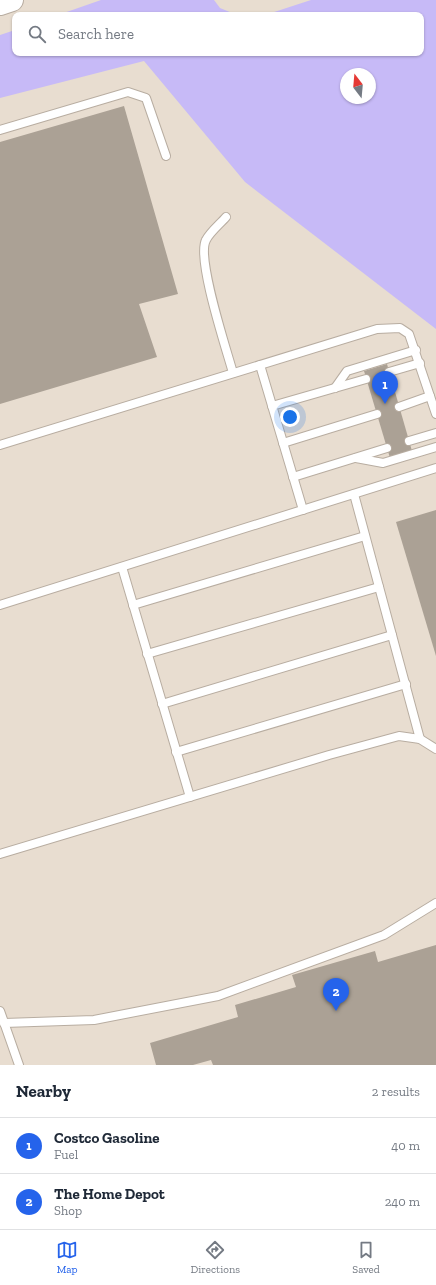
<!DOCTYPE html>
<html lang="en">
<head>
<meta charset="utf-8">
<style>
	:root { --surface:#fff; --page:#f6f6f7; --text:#1f2937; --muted:#747a83; --line:#e0e1e3; --accent:#2563eb }
	body { margin:0; font-family:"Zilla Slab",serif; background:var(--page); color:var(--text) }
	.compass { position:absolute; left:340px; top:68px; width:36px; height:36px; border-radius:50%; background:var(--surface); box-shadow:0 1px 3px #0004; rotate:344deg }
	.you { position:absolute; left:290px; top:417px; width:14px; height:14px; margin:-10px; border:3px solid #fff; border-radius:50%; background:#1a73e8; box-shadow:0 0 0 6px #1a73e833 }
	.badge { display:grid; place-items:center; width:26px; height:26px; border-radius:50%; background:var(--accent); color:#fff; font-size:13px; font-weight:700 }
	.pin { position:absolute; translate:-50% -33px; filter:drop-shadow(0 1px 2px #0008) }
	.pin::after { content:''; position:absolute; top:21px; width:14px; height:12px; background:inherit; clip-path:polygon(0 0,100% 0,50% 100%) }
	.list { margin:0; padding:0; list-style:none }
	h2 { display:flex; justify-content:space-between; align-items:center; height:52px; margin:0; padding:0 16px; font-size:17px }
	h2 small { font-size:13px; font-weight:400; color:var(--muted) }
	.list li { display:grid; grid-template-columns:26px 1fr auto; gap:12px; align-items:center; box-sizing:border-box; height:56px; padding:0 16px; border-top:1px solid var(--line) }
	.list b { display:block; font-size:15px; white-space:nowrap }
	.list p { margin:0; font-size:13px; white-space:nowrap; color:var(--muted) }
	.list em { font-size:13px; font-style:normal; color:var(--muted) }
	.icon { flex:none; width:22px; height:22px; fill:none; stroke:currentColor; stroke-width:2; stroke-linecap:round; stroke-linejoin:round }
	.map { position:relative; flex:none; width:436px; height:1065px; overflow:hidden }
	.search { position:absolute; background:var(--surface); box-shadow:0 1px 3px #0004; left:12px; right:12px; top:12px; height:44px; display:flex; align-items:center; gap:10px; box-sizing:border-box; padding:0 14px; border-radius:8px; color:var(--muted); font-size:15px }
	.sheet { height:164px; background:var(--surface) }
	nav { display:flex; justify-content:space-around; align-items:center; box-sizing:border-box; height:56px; border-top:1px solid var(--line); background:var(--surface); font-size:11px; color:var(--muted) }
	nav a { display:grid; justify-items:center; gap:2px }
	nav .on { color:var(--accent) }
	.map>svg:first-child { display:block }
	.green { fill:#c7baf7; fill-rule:evenodd }
	.building { fill:#aba195 }
	.lines { fill:none; stroke-linecap:round; stroke-linejoin:round }
	.lane-casing { stroke:#b8ada1; stroke-width:10 }
	.secondary-casing { stroke:#b8ada1; stroke-width:24 }
	.lane { stroke:#fff; stroke-width:8 }
	.secondary { stroke:#fff; stroke-width:22 }
</style>
</head>
<body>
<div class="map">
<svg width="436" height="1065" viewBox="0 0 436 1065">
	<rect width="100%" height="100%" fill="#e8ddd0"/>
	<g class="green">
		<path d="M101,0H214L220,8L237,15H58Z"/>
		<path d="M311,0H436V329L245,182L144,61L0,98V35L15,30V53H421V15H265ZM346,74H370V98H346Z"/>
	</g>
	<g class="building">
		<path d="M124,106L178,294L139,304L157,357L0,404V142Z"/>
		<path d="M387,364L412,451L390,458L364,371Z"/>
		<path d="M436,510V656L396,522Z"/>
		<path d="M436,945V1065H213L211,1060L193,1065H156L150,1043L238,1017L235,1005L296,987L292,975L375,951L378,962Z"/>
	</g>
	<g class="lines">
		<defs>
			<g id="lane">
				<path d="M0,130L128,92L146,98L166,156"/>
				<path d="M226,217C220,224 210,232 206,240C196,258 227,351 233,373"/>
				<path d="M260,365L303,510"/>
				<path d="M389,372L420,363"/>
				<path d="M335,388L347,371L416,350"/>
				<path d="M272,406L366,379"/>
				<path d="M399,407L430,396"/>
				<path d="M409,441L436,433"/>
				<path d="M283,443L377,414"/>
				<path d="M0,445L377,329L400,328L409,334L436,414"/>
				<path d="M356,458L383,463L436,447"/>
				<path d="M293,477L387,448"/>
				<path d="M354,494L420,739"/>
				<path d="M122,567L190,797"/>
				<path d="M0,605L436,468"/>
				<path d="M133,605L365,536"/>
				<path d="M147,654L379,587"/>
				<path d="M162,704L392,635"/>
				<path d="M176,752L406,684"/>
				<path d="M0,854L329,755L399,736L420,739L436,749"/>
				<path d="M0,1011L19,1065"/>
				<path d="M4,1023L94,1020L218,996L384,935L436,903"/>
			</g>
			<path id="secondary" d="M0,4L12,0"/>
		</defs>
		<use href="#lane" class="lane-casing"/>
		<use href="#secondary" class="secondary-casing"/>
		<use href="#lane" class="lane"/>
		<use href="#secondary" class="secondary"/>
	</g>
</svg>
<svg class="compass" viewBox="-18 -18 36 36"><path d="M0-13l5 13h-10z" fill="#e53935"/><path d="M0 13l5-13h-10z" fill="#747a83"/></svg>
<div class="you"></div>
<div class="pin badge" style="left:385px;top:404px">1</div>
<div class="pin badge" style="left:336px;top:1011px">2</div>
<div class="search"><svg class="icon" aria-label="search" viewBox="0 0 24 24"><circle cx="10" cy="10" r="6"/><path d="M15 15l6 6"/></svg>Search here</div>
</div>
<section class="sheet">
<h2>Nearby<small>2 results</small></h2>
<ul class="list">
<li><span class="badge">1</span><div><b>Costco Gasoline</b><p>Fuel</p></div><em>40 m</em></li>
<li><span class="badge">2</span><div><b>The Home Depot</b><p>Shop</p></div><em>240 m</em></li>
</ul>
</section>
<nav>
<a class="on"><svg class="icon" aria-label="map" viewBox="0 0 24 24"><path d="M3 6l6-2 6 2 6-2v14l-6 2-6-2-6 2zM9 4v14M15 6v14"/></svg>Map</a>
<a><svg class="icon" aria-label="directions" viewBox="0 0 24 24"><path d="M12 3l9 9-9 9-9-9zM9 14v-3h6M13 9l2 2-2 2"/></svg>Directions</a>
<a><svg class="icon" aria-label="saved" viewBox="0 0 24 24"><path d="M7 4h10v16l-5-4-5 4z"/></svg>Saved</a>
</nav>
</body>
</html>
